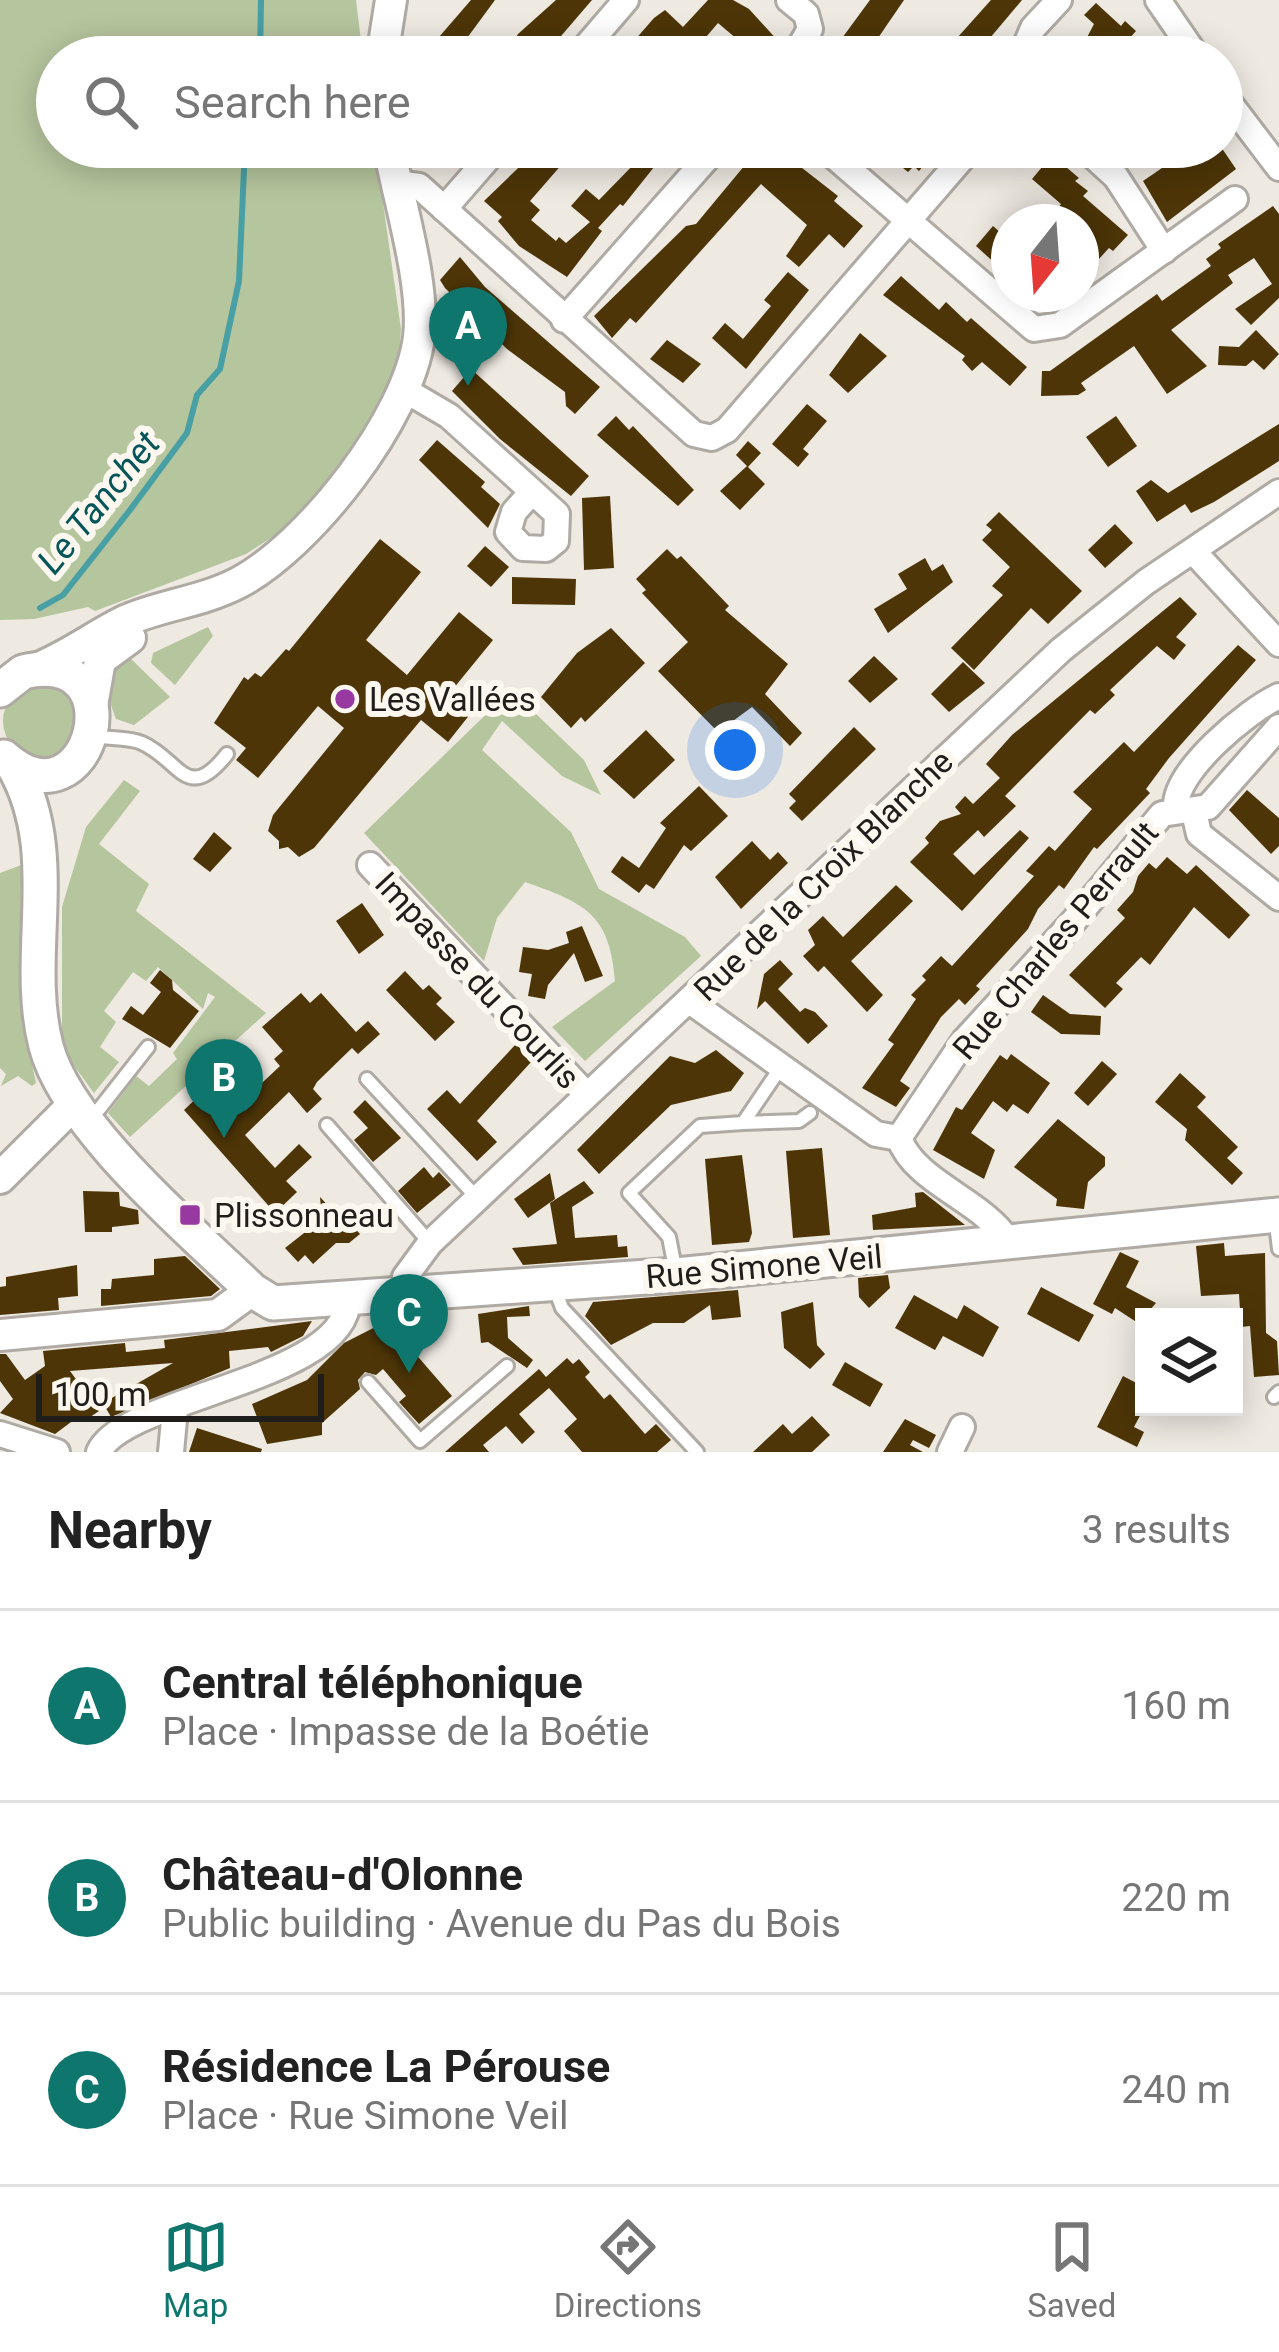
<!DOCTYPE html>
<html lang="en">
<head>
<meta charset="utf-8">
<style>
	:root { --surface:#fff; --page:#f6f6f6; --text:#222; --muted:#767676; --line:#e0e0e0; --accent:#0f766e }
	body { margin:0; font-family:Roboto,sans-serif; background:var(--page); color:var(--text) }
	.controls { position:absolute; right:36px; bottom:36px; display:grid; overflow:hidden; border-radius:0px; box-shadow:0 6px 30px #0003 }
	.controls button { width:108px; height:108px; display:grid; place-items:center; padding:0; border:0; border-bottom:3px solid var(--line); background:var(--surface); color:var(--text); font:60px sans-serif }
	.compass { position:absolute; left:991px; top:204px; width:108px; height:108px; border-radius:50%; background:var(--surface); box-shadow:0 6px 30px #0003; rotate:197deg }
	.scale { position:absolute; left:36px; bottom:30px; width:288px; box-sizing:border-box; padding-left:12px; border:6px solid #201e1b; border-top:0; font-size:33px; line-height:42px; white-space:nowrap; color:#201e1b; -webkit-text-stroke:9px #fcf7ef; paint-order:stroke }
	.you { position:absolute; left:735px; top:750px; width:42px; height:42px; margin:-30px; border:9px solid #fff; border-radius:50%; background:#1a73e8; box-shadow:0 0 0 18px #1a73e833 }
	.badge { display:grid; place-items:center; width:78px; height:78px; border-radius:50%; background:var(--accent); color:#fff; font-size:39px; font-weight:700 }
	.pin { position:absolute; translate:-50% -99px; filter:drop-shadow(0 3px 6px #0008) }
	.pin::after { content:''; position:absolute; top:63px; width:42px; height:36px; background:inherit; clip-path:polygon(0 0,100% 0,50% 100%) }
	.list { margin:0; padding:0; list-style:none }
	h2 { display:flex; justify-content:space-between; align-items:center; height:156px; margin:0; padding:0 48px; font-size:51px }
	h2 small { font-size:39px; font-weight:400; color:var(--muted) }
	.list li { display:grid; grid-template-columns:78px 1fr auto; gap:36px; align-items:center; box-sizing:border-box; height:192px; padding:0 48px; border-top:3px solid var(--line) }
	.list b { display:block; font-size:45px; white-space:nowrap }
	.list p { margin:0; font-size:39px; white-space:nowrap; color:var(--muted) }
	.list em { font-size:39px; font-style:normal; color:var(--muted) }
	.icon { flex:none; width:66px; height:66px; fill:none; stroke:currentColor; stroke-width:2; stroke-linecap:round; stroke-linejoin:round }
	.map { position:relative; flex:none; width:1279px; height:1452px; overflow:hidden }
	.search { position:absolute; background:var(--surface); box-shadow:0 6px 30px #0003; left:36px; right:36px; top:36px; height:132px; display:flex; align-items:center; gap:30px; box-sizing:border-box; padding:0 42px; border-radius:66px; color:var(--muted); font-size:45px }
	.sheet { height:732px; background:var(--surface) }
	nav { display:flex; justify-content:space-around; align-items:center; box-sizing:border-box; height:168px; border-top:3px solid var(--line); background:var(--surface); font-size:33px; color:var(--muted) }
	nav a { display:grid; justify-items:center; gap:6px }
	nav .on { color:var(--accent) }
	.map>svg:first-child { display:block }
	.green { fill:#b5c59d }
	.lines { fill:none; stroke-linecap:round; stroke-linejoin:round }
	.stream { stroke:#489fa4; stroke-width:6 }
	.building { fill:#4d3507 }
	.service-casing { stroke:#afaaa3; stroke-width:18 }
	.minor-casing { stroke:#afaaa3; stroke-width:30 }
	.tertiary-casing { stroke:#afaaa3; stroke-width:36 }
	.secondary-casing { stroke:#afaaa3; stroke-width:39 }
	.service { stroke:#fff; stroke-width:12 }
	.minor { stroke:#fff; stroke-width:24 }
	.tertiary { stroke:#fff; stroke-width:30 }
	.secondary { stroke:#fff; stroke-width:33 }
	.poi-dot { fill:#9839a2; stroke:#fcf7ef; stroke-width:4.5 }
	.labels { text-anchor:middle; stroke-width:12; stroke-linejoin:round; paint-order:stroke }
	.poi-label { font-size:33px; fill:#201e1b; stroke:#fcf7ef; text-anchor:start }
	.street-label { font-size:33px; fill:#201e1b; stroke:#fcf7ef }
	.water-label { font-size:36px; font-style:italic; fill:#055559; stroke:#fcf7ef }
</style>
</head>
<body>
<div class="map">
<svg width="1279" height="1452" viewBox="0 0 1279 1452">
	<rect width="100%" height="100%" fill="#eee9e1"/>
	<g class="green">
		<path d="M0,0H356L363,57H57V147H375L401,329L398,369L387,398L321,498L288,527L246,554L95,611L88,607L34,619L0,620Z"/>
		<path d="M208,627L213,636L175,685L151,663L153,653Z"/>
		<path d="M124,652L170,697L134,725L116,719L105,689L109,661Z"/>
		<circle cx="41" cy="721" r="38"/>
		<path d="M511,690L584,760L601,795L562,776L502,721L482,750L571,832L599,889L685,937L701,956L585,1061L552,1027L615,981C610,914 585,903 525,882L497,918L484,961L364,833Z"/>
		<path d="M124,780L140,791L99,844L149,884L136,911L266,1013L130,1137L108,1113L136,1076L149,1086L177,1059L173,1053L215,997L208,993L203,1009L158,967L146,981L133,972L104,1011L116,1022L100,1047L119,1062L94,1093L72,1063L62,1035V907L86,827Z"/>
		<path d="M21,865L24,1027L36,1083L32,1086L18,1076L1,1086L6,1074L0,1068V873Z"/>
	</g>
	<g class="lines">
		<g class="stream">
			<path d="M260,57L261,0"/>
			<path d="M40,608L63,595L130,510L187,433L197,395L220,369L239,281L245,147"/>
		</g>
	</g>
	<g class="building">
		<path d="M471,0H495L456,53L439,37Z"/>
		<path d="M556,0H592L543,57H518L509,49L518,34Z"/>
		<path d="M708,0H733L749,9L781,44L769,57H758L718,23L689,57H620L654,18L665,10L683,27Z"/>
		<path d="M870,0H904L865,57H842L834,49Z"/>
		<path d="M991,0H1022L974,57H940Z"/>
		<path d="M1096,3L1121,26L1125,21L1136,31L1113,57H1093L1082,47L1094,24L1084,15Z"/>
		<path d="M540,147H577L530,201L540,210L531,220L556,241L559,237L566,243L590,222L571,206L586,189L599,200L639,159L625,147H670L623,206L620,204L598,228L602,231L567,277L519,246L498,221L502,217L484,201Z"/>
		<path d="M753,147H797L788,157L838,196L834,201L863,226L844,248L829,234L799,267L786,256L807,225L761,184L636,323L630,318L612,338L594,316L686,226L696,224L750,159L746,155Z"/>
		<path d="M877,147H939L919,171L914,166L908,172Z"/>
		<path d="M1148,147H1221L1236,169L1167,222L1143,181L1162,168Z"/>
		<path d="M1048,160L1055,166L1059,161L1079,178L1075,181L1088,191L1083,196L1128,235L1113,251L1109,248L1098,260L1081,245V222H1048L1061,204L1032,179Z"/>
		<path d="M1273,206L1279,214V298L1251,325L1235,309L1272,284L1254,258L1228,275L1233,283L1171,330L1207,366L1167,394L1134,346L1081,383L1086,390L1078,395L1041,396L1042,371H1050L1157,294L1162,301L1211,266L1206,259L1221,248L1218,244Z"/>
		<path d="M993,226L1009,240V276L976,246Z"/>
		<path d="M460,257L485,287L600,387L575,414L566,406L565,392L507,349L445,288L440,280Z"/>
		<path d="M788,272L809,290L746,369L712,338L725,323L743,339L771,306L764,300Z"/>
		<path d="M901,276L939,310L946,302L967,322L971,318L1027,367L1010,386L982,362L972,371L962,360L965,356L883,295Z"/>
		<path d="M1256,330L1279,354L1264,370L1253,360L1246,366L1218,365L1219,346L1239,347Z"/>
		<path d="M860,333L887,356L848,393L829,375Z"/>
		<path d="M667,340L701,364L683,383L650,359Z"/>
		<path d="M471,369L589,476L571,496L500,439L452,391Z"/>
		<path d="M807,404L827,421L803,449L809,454L798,467L772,444Z"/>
		<path d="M616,416L629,430L633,426L694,490L678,506L597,435Z"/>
		<path d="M1116,416L1137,446L1108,467L1086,437Z"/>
		<path d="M1279,424V461L1214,502L1191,513L1185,504L1157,522L1136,491L1151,480L1168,493Z"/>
		<path d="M437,440L485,482L481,487L500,504L488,528L419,460Z"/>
		<path d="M748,441L761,453L748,467L765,484L740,510L720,491L747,466L736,455Z"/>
		<path d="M610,496L614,568L584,570L582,498Z"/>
		<path d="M999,512L1082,591L1048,624L1031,608L974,670L951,648L1003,595L992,586L1010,567L982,540L992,530L986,525Z"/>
		<path d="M1115,524L1133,543L1105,568L1088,550Z"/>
		<path d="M380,539L421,572L366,640L407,675L459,612L493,640L453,689L475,708L448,742L421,720L314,848L299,857L288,847L279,849V841L268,831L273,815L344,728L318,706L258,778L236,760L246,748L214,723L244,677L248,680L255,673L261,677L286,649L289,651Z"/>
		<path d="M485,546L509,567L491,587L467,566Z"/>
		<path d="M667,549L677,559L681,556L729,606L725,610L788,664L765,694L802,733L790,746L752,707L718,732L658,671L688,642L642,593L646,590L636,579Z"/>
		<path d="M925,558L932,571L943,564L953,582L888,633L874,609L907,589L898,574Z"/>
		<path d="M512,577L576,579L575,605L512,604Z"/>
		<path d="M1180,597L1197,614L1176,637L1186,645L1174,660L1157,646L1110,690L1115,695L1095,714L1090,710L1005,796L1016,806L984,837L978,830L953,854L974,875L1020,830L1029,838L962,911L910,862L929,843L925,838L940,821L961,814L955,807L965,796L973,804L1000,778L986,764L1012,735Z"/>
		<path d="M611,628L645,663L585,722L581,717L571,728L541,697L577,653Z"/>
		<path d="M1238,645L1256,660L1169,758L1146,789L1150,793L1097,849L1094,847L1064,889L1059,885L1038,909L1028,929L976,986L980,989L965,1005L959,999L941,1017L900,1081L910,1088L896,1107L862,1088L894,1044L888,1040L916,999L911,995L926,980L922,976L941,956L952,966L1034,876L1026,871L1049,846L1055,851L1092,809L1073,792L1124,742L1134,752Z"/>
		<path d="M874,656L898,679L870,703L848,681Z"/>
		<path d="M963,662L985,683L949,712L931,694Z"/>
		<path d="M854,727L876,749L802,821L789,808L796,801L789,794Z"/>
		<path d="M646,730L675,760L634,799L603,771Z"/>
		<path d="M699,786L728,816L691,851L684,845L654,889L646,884L639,893L611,872L622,856L639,868L666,828L660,823Z"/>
		<path d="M1247,790L1279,818V846L1271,854L1229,810Z"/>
		<path d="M214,832L232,848L210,872L193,859Z"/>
		<path d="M752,841L770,860L778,852L788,863L741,909L715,877Z"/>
		<path d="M1167,857L1187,874L1196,865L1250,915L1229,939L1194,907L1150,965L1141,957L1116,983L1123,989L1105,1008L1069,975L1125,918L1117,910L1133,892L1138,876L1149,863L1156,869Z"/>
		<path d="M896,885L913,901L851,961L883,995L867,1012L824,966L818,972L803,956L815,945L808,930L823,916L843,937Z"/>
		<path d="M362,903L384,935L359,954L336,921Z"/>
		<path d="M582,926L603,976L585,982L574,953L548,985L545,999L528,996L532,974L519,972L523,947L548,950L569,943L566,932Z"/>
		<path d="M780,960L793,974L778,989L800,1012L805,1008L815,1012L828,1026L808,1044L765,1001L757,1009L764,974Z"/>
		<path d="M160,970L172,980L173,990L199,1011L170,1048L122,1019L131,1006L143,1015L161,992L150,983Z"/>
		<path d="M405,971L423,990L429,985L442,998L436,1004L455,1022L435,1041L386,990Z"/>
		<path d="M301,993L310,1003L321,993L356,1032L368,1021L380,1034L358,1054L352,1048L317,1082L313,1089L322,1099L307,1113L289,1092L245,1135L275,1168L299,1144L312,1157L286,1181L297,1192L275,1213L184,1110L203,1092L227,1116L280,1066L274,1059L283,1051L262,1027Z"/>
		<path d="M1043,995L1070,1014L1101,1016L1100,1035L1061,1034L1031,1012Z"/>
		<path d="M516,1044L532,1061L477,1121L497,1142L477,1161L427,1109L447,1090L460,1104Z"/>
		<path d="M716,1050L744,1073L731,1091L671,1105L599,1174L577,1150L670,1056L695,1063Z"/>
		<path d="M1011,1054L1050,1083L1028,1114L1013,1104L1007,1112L993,1101L971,1133L995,1150L984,1179L933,1150L956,1107L962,1110L1000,1055L1007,1060Z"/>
		<path d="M1102,1061L1117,1074L1088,1106L1074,1093Z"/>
		<path d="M1180,1073L1206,1097L1197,1107L1238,1147L1227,1158L1243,1173L1232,1185L1185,1140L1187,1129L1155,1102Z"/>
		<path d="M365,1100L401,1138L373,1162L354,1140L368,1128L353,1112Z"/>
		<path d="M1058,1119L1105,1157V1166L1088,1182L1084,1209L1056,1206L1057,1199L1014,1167Z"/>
		<path d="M822,1148L830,1235L793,1238L786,1151Z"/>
		<path d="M742,1155L752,1233L749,1242L712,1245L705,1159Z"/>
		<path d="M424,1167L433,1178L439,1172L451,1185L417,1213L398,1191Z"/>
		<path d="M550,1173L555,1199L528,1218L514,1199Z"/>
		<path d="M584,1181L594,1193L572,1207L575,1238L617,1235L618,1247L627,1246L628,1257L523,1265L512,1248L557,1244L550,1203Z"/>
		<path d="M83,1191L119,1192L120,1206L138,1210L139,1224L112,1227V1232H85Z"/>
		<path d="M923,1192L965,1225L873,1230L872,1215L916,1207L915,1193Z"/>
		<path d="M320,1197L335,1213L348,1214V1221L360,1234L349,1243H336L313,1264L305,1255L298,1262L285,1248L322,1219Z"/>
		<path d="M1224,1243L1225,1256L1265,1253L1266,1333L1277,1341L1279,1375L1254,1377L1250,1326L1241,1327L1239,1294L1201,1296L1196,1246Z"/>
		<path d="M1120,1252L1139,1261L1126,1287L1156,1303L1144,1317V1327L1115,1308L1112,1314L1093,1304Z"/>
		<path d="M185,1256L220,1289L211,1296L101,1306V1289H111L112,1279L154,1275V1259Z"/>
		<path d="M77,1265L78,1296L58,1298L59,1310L0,1315V1287L6,1286V1277Z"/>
		<path d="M888,1275L890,1288L869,1308L859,1297L858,1278Z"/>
		<path d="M1041,1287L1094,1315L1079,1342L1027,1314Z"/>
		<path d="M738,1290L741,1317L712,1320L710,1305L684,1323H653L611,1345L585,1316L593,1302Z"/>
		<path d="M914,1295L957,1319L964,1305L999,1327L983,1357L943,1336L935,1350L895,1328Z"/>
		<path d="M813,1302L817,1345L825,1354L810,1369L784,1348L781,1312Z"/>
		<path d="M529,1306L530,1316L507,1317L508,1338L533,1360L527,1368L488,1342L481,1343L478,1314Z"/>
		<path d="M312,1321L303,1336L271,1352L268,1347L229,1351L230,1368L111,1417L103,1403L173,1363L70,1371L99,1411L83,1422L79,1416L55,1434L0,1413L13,1399L0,1381V1354H6L25,1380L45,1366L43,1351L125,1343L126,1352L165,1348L164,1340Z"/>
		<path d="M387,1321L452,1396L419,1424L399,1402L406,1396L383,1369L376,1375L365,1372L358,1380L360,1389L322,1423V1435L267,1444L252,1404L307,1380L344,1343Z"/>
		<path d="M567,1358L573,1364L579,1359L590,1372L585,1377L604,1399L610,1394L645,1434L656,1424L671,1440L657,1452H582L564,1431L577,1419L549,1388L519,1414L535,1432L522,1444L506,1426L483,1445L489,1452H445L539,1369L546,1377Z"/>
		<path d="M845,1362L883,1384L870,1407L832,1385Z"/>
		<path d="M1123,1376L1144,1387V1408L1134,1427L1144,1432L1137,1447L1097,1427Z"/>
		<path d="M812,1416L830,1435L812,1452H753L783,1424L792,1434Z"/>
		<path d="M905,1419L936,1435L929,1448L913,1440L910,1445L923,1452H883Z"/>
		<path d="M197,1428L262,1449L261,1452H189Z"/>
	</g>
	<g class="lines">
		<defs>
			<g id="service">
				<path d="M94,736C108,739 129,737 142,743C180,760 187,805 227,754"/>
				<path d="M367,1079L479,1200"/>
				<path d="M89,1122L148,1047"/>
				<path d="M743,1123L799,1121L810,1113"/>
				<path d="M327,1125L430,1243"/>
				<path d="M1275,1216L1279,1249"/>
				<path d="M676,1273L669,1237L629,1193L700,1126L743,1123L781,1067"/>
				<path d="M554,1286L562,1308L697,1452"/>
				<path d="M368,1382L420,1441L507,1366"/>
				<path d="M1274,1397L1279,1392"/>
			</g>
			<g id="minor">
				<path d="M789,0L806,14L810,29L794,57"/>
				<path d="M1158,0L1197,57"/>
				<path d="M577,57L626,0"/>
				<path d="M1021,57L1033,28L1059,0"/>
				<path d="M1222,93L1279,168"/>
				<path d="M823,147L1034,329L1060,325L1235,199"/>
				<path d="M1083,147L1116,177L1164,251"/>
				<path d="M395,183L419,186L694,434L712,438L727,430L972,147"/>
				<path d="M444,209L498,147"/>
				<path d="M564,320L717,147"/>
				<path d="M403,389L449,416L557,514L556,541L546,549L523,548L508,532L514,512L532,492"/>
				<path d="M1193,551L1279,644"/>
				<path d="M1176,808C1173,772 1248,710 1279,696"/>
				<path d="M1194,812L1199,834L1279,898"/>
				<path d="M370,865L587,1095"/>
				<path d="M691,1002L876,1134L899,1138"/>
				<path d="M899,1138L964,1041L1072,923L1162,814L1208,807L1279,727"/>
				<path d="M899,1138C915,1183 983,1200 1009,1242"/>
				<path d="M403,1294L405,1277L430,1243L1061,650L1146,582L1279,492"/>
				<path d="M0,1434L57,1452"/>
				<path d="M99,1452C123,1397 348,1380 348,1299"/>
				<path d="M171,1452L175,1409"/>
				<path d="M950,1452L962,1427"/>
			</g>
			<g id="tertiary">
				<path d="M382,57L391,0"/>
				<path d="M36,669C69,656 94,636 125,621C161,605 201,602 238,583C309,546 409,418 419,337C425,283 399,202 389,147"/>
				<path d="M92,706L100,660L130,638"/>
				<path d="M0,1178L73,1105"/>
				<path d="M0,1335L218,1315L252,1290"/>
			</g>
			<g id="secondary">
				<path d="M0,690L23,672C140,645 91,834 4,757"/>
				<path d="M13,765C65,853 22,953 46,1046C67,1127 191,1231 252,1290L273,1303L676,1275L1279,1215"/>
			</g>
		</defs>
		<use href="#service" class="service-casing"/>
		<use href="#minor" class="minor-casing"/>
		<use href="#tertiary" class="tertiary-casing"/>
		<use href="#secondary" class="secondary-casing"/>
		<use href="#service" class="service"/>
		<use href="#minor" class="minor"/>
		<use href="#tertiary" class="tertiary"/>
		<use href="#secondary" class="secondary"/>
	</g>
	<g class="poi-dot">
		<circle cx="345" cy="699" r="12"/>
		<rect x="178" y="1203" width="24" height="24" rx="6"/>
	</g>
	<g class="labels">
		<g class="poi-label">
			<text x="369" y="711">Les Vallées</text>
			<text x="214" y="1227">Plissonneau</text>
		</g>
		<g class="street-label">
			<text transform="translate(823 875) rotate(-44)" y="12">Rue de la Croix Blanche</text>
			<text transform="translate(1055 940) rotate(-50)" y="12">Rue Charles Perrault</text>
			<text transform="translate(478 980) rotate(47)" y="12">Impasse du Courlis</text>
			<text transform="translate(764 1266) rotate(-5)" y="12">Rue Simone Veil</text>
		</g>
		<g class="water-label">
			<text transform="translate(98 502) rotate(-51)" y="13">Le Tanchet</text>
		</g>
	</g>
</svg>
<div class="controls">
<button><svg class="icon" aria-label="layers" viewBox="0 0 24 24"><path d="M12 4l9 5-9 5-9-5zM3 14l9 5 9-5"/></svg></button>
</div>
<svg class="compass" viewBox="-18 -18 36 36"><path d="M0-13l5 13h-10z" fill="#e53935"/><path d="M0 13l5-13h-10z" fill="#767676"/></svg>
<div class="scale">100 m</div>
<div class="you"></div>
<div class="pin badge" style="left:468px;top:386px">A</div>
<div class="pin badge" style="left:224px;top:1138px">B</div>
<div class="pin badge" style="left:409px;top:1373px">C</div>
<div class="search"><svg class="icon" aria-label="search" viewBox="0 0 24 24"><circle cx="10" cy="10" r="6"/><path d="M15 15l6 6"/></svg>Search here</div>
</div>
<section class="sheet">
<h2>Nearby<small>3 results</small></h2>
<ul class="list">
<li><span class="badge">A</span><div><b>Central téléphonique</b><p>Place · Impasse de la Boétie</p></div><em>160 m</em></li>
<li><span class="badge">B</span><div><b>Château-d'Olonne</b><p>Public building · Avenue du Pas du Bois</p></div><em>220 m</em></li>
<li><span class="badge">C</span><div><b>Résidence La Pérouse</b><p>Place · Rue Simone Veil</p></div><em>240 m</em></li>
</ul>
</section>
<nav>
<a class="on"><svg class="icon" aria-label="map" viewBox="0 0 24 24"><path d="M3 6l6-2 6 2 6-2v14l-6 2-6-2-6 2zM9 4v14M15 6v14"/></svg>Map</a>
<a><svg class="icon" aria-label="directions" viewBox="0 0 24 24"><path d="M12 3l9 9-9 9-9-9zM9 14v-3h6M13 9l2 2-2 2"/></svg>Directions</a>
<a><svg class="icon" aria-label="saved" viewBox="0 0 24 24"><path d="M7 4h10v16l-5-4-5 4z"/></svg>Saved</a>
</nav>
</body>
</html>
